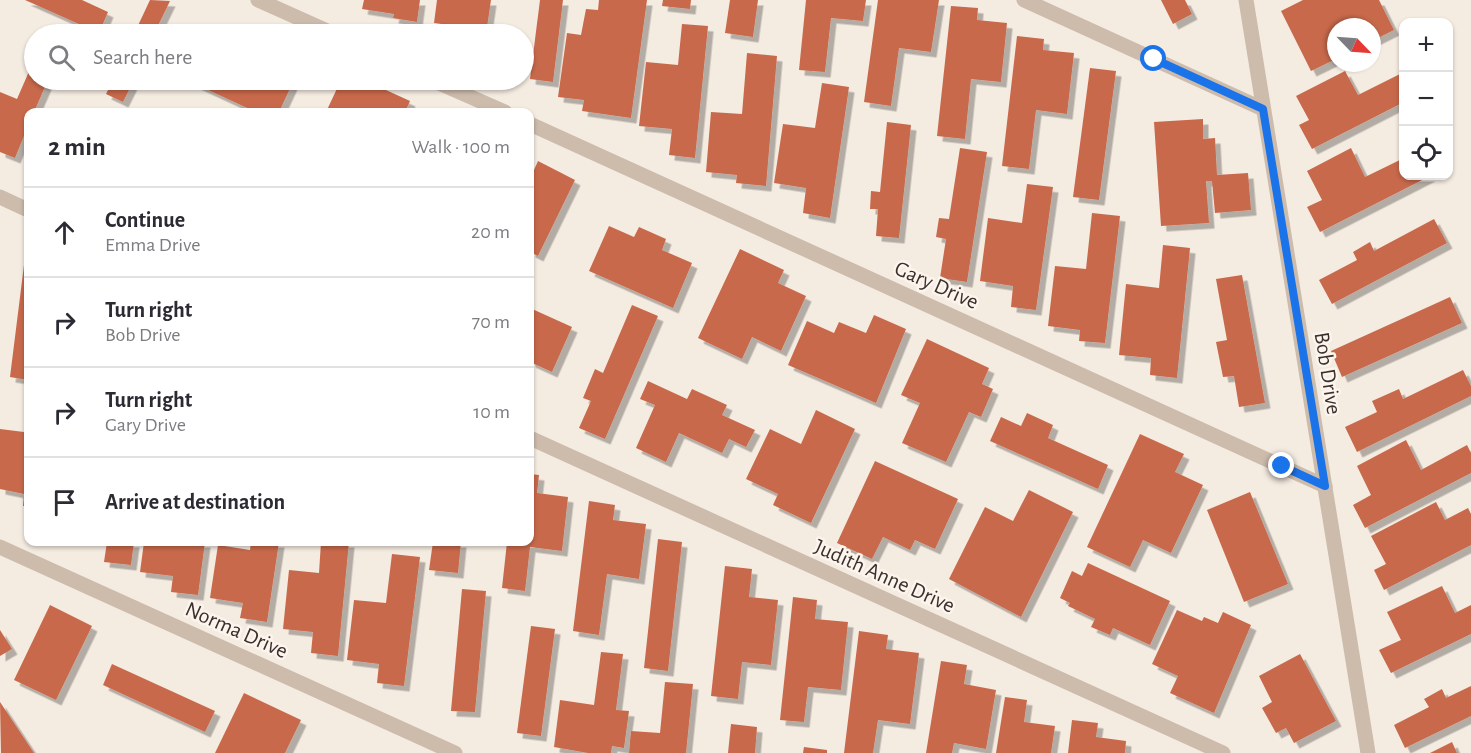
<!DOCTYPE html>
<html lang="en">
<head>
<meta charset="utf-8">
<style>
	:root { --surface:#fff; --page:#f7f7f7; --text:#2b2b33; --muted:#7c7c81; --line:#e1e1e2 }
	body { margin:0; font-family:"Alegreya Sans",sans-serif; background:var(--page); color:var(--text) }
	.controls { position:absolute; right:18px; top:18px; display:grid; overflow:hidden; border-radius:12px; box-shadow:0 2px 4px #0004 }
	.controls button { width:54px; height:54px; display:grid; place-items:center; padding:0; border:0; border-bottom:2px solid var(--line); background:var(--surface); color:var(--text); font:30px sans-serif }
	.compass { position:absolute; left:1327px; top:18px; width:54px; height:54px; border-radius:50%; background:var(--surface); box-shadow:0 2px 4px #0004; rotate:115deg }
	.stop { position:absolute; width:18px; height:18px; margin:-14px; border:4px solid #1a73e8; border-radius:50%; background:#fff }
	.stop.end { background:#1a73e8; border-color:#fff; box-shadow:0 2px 6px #0008 }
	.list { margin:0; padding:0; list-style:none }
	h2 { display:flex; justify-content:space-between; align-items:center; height:78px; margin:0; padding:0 24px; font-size:26px }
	h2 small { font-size:20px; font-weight:400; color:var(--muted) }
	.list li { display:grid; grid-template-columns:39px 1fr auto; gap:18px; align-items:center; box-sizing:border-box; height:90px; padding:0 24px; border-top:2px solid var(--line) }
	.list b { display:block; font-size:22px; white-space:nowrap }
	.list p { margin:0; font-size:20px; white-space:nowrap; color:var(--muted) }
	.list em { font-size:20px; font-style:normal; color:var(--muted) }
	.icon { flex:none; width:33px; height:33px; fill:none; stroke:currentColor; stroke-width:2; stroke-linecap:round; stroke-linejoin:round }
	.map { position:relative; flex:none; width:1471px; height:753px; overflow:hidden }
	.search { position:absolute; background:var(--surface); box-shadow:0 2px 4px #0004; left:24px; top:24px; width:510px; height:66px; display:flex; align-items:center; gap:15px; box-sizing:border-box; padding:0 21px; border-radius:33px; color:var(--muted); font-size:22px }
	.panel { position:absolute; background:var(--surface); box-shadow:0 2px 4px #0004; left:24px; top:108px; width:510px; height:438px; border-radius:12px }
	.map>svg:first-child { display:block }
	.building { fill:#c8694b; filter:url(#shadow) }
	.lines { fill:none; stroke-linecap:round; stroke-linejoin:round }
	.minor { stroke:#cdbbac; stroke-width:15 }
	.route { stroke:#1a73e8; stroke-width:8 }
	.labels { text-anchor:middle; stroke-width:5; stroke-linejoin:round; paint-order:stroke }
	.street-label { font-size:22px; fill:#3b302b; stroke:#fbf5ee }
</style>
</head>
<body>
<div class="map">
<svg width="1471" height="753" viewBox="0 0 1471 753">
	<defs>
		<filter id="shadow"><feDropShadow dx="5.5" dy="5.5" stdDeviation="0" flood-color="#0004"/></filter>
	</defs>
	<rect width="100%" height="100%" fill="#f4ebe1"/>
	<g class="building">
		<path d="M25,0H82L108,12L99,33Z"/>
		<path d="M150,0L170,1L154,34H134Z"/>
		<path d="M364,0H420L417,22L393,18L394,14L362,9Z"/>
		<path d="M437,0H491L486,34H464L465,27L434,23Z"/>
		<path d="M540,0H563L553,82L530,79Z"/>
		<path d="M599,0H647L631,118L582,111L584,100L558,97L567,33L581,35L586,9L598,10Z"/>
		<path d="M663,0H691L690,9L662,6Z"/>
		<path d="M730,0H758L753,37L725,33Z"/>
		<path d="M806,0H866L863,21L831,18L825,72L799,70Z"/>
		<path d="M878,0H939L931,52L899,48L891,106L864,102Z"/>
		<path d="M1161,0H1185L1192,14L1173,24Z"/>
		<path d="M1303,0H1379L1394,30L1372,41V27H1336V59L1311,71L1281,11Z"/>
		<path d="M951,6L978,8L977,20L1007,23L1001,82L971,79L965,139L937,136Z"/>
		<path d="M682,24L708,26L695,158L669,155L672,129L639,126L646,62L678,65Z"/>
		<path d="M1017,36L1044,39L1043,50L1074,53L1067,114L1036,110L1029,169L1002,166Z"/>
		<path d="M747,53L777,56L766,186L736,183L737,175L706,172L711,112L742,114Z"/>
		<path d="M34,60V80H48L34,112H28V126L15,158L0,152V92L17,99Z"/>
		<path d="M1090,68L1116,71L1099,200L1073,197Z"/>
		<path d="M1345,71L1358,95L1404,72V102L1312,149L1299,125L1309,120L1296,96Z"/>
		<path d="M113,80H134L123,102L106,94Z"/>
		<path d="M194,80H294L279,112H256L193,83Z"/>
		<path d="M341,80H364L410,101L405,112H326Z"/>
		<path d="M822,83L849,87L830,218L803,213L806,188L774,183L783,124L815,128Z"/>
		<path d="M1203,119V139L1215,138L1217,175L1248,173L1251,210L1215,213L1212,181H1206L1209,223L1161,226L1154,122Z"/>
		<path d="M887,122L911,125L899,238L876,236L878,209H870L871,191L880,192Z"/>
		<path d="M960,148L987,152L967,282L940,278L946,239L936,237L939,218L949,219Z"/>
		<path d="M1351,148L1365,177L1404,158V176H1430L1320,232L1307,207L1322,200L1307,171Z"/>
		<path d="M538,161L575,180L538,256L530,252V179Z"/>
		<path d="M1027,184L1053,187L1036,310L1011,307L1013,286L980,281L988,218L1022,223Z"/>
		<path d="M1092,213L1120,216L1105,343L1079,341L1080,330L1048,326L1055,266L1086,269Z"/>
		<path d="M1434,219L1447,243L1332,304L1319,280L1357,260L1353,252L1370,242L1374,251Z"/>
		<path d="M609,226L634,237L639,227L666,239L662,250L692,263L673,308L589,271Z"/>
		<path d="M1163,245L1190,248L1177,378L1150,375L1151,358L1119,355L1126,284L1159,288Z"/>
		<path d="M26,249H28V380L10,377Z"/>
		<path d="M740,249L784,270L778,283L806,296L781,351L752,337L742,359L698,338Z"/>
		<path d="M1242,275L1265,403L1239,407L1234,376L1223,377L1216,342L1227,340L1216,279Z"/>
		<path d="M1450,297L1462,323L1342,377L1331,351Z"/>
		<path d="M632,305L658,316L605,439L579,428L591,401L583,398L595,369L603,373Z"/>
		<path d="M530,308L572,327L552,372L530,362Z"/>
		<path d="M874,315L906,329L876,403L788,365L807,321L834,333L839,322L866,333Z"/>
		<path d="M927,339L989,368L982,384L993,389L981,417L969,412L946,462L902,443L920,403L901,395Z"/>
		<path d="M1463,370L1471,386V396L1357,452L1345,427L1377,412L1372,401L1399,389L1403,399Z"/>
		<path d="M648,381L687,399L692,389L727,405L722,415L755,430L746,447L729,439L722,453L679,433L666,462L636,448L655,405L640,399Z"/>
		<path d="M27,404H28V506H23L24,494L0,489V429L24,432Z"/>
		<path d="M816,410L855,429L811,523L773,505L778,494L746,479L770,429L801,444Z"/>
		<path d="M1027,413L1053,425L1048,438L1108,465L1098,489L990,441L1001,417L1021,426Z"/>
		<path d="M1140,434L1184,454L1175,472L1203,485L1171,553L1143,540L1130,567L1087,547Z"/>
		<path d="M1406,440L1421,470L1467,445L1471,453V473L1365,528L1353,505L1371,495L1357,466Z"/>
		<path d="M875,461L958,499L935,549L915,540L910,550L883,537L872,559L837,543Z"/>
		<path d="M530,474L539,475L537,493L568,497L562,551L530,547L525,591L502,588L507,542H530Z"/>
		<path d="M1029,490L1073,512L1021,617L949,579L985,507L1013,521Z"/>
		<path d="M1250,492L1288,584L1244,602L1207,510Z"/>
		<path d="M589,501L615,505L613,520L646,524L639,579L607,574L599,635L573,631Z"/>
		<path d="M1436,502L1445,520L1468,508L1471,514V545L1384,590L1374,570L1386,564L1371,536Z"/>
		<path d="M658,539L682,542L668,671L644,668Z"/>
		<path d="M107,542H134L131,565L104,562Z"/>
		<path d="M144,542H205L198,595L171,592L173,576L140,572Z"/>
		<path d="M251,542H279L267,622L240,618L243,603L210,598L218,545L250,550Z"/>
		<path d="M321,542H349L338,656L311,653L313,632L283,629L289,570L319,573Z"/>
		<path d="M433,542H461L458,573L429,570Z"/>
		<path d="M392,554L420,557L404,686L377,683L379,664L347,660L354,600L386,603Z"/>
		<path d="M1088,563L1170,601L1150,645L1113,628L1110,635L1091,627L1095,619L1068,606L1070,603L1060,598L1072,571L1082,576Z"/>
		<path d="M725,566L752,569L749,597L778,600L771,665L742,662L738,699L711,696Z"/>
		<path d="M1442,586L1455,613L1471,605V634L1391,673L1379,650L1401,640L1387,612Z"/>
		<path d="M462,589L486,591L475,712L451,711Z"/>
		<path d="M793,597L817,600L815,619L848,622L841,690L808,687L804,722L780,720Z"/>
		<path d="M50,605L92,626L56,700L14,680Z"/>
		<path d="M1177,610L1202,621L1204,617L1218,623L1223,612L1251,625L1214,713L1170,693L1178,676L1152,664Z"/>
		<path d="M531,626L555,629L541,736L517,733Z"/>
		<path d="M0,630L12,649L0,656Z"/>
		<path d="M859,631L888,635L886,649L919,653L910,724L878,720L873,753H844Z"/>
		<path d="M601,652L623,654L616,710L629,711L624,748L612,746L611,753H588L554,747L560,700L594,705Z"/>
		<path d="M1300,654L1336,721L1294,743L1286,728L1276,733L1262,708L1272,702L1259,676Z"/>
		<path d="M941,661L967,665L964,684L996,690L986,749L954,743L952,753H926Z"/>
		<path d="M112,664L215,711L205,732L103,685Z"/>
		<path d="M665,682L693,684L686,753H629L631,731L660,733Z"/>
		<path d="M1471,686V716L1405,748L1394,725L1429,707L1424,699L1442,689L1446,698Z"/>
		<path d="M244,693L301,720L285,753H215Z"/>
		<path d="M1005,697L1027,700L1024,722L1055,726L1051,753H996Z"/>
		<path d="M0,702L34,753H1Z"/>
		<path d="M1072,720L1098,723L1096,737L1126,741L1125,753H1068Z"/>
		<path d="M731,724L757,727L755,753H728Z"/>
		<path d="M1452,742L1457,753H1430Z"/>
		<path d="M804,747L827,750V753H803Z"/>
	</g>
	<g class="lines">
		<g class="minor">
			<path d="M258,0L334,34"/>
			<path d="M1024,0L1263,109"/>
			<path d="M1246,0L1368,753"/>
			<path d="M432,80L505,112"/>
			<path d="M530,124L1325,486"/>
			<path d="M0,197L28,210"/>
			<path d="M530,438L1223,753"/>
			<path d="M0,547L455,753"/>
		</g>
	</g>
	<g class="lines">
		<path class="route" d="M1154,59L1263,109L1325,486L1282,466"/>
	</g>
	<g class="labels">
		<g class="street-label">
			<text transform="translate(937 284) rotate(24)" y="8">Gary Drive</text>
			<text transform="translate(1329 373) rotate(81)" y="8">Bob Drive</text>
			<text transform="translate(885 575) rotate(24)" y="8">Judith Anne Drive</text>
			<text transform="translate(237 629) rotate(24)" y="8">Norma Drive</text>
		</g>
	</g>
</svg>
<div class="controls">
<button>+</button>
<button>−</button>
<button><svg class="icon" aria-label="locate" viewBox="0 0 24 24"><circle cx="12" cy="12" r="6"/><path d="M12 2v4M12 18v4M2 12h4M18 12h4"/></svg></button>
</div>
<svg class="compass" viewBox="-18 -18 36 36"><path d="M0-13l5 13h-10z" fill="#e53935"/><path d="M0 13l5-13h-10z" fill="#7c7c81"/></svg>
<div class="stop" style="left:1154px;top:59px"></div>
<div class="stop end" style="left:1282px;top:466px"></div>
<div class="search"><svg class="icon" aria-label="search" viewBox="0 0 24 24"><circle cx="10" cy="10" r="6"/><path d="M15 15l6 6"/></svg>Search here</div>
<section class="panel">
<h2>2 min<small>Walk · 100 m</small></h2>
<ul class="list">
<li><svg class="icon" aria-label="ahead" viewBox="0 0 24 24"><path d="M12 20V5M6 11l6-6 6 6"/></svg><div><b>Continue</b><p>Emma Drive</p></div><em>20 m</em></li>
<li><svg class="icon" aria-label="right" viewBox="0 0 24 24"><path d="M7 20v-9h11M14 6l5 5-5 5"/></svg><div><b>Turn right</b><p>Bob Drive</p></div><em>70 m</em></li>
<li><svg class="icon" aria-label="right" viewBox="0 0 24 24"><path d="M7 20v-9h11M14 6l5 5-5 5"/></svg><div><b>Turn right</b><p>Gary Drive</p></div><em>10 m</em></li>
<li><svg class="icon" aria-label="arrive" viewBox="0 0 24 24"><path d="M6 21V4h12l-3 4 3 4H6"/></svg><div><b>Arrive at destination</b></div></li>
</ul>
</section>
</div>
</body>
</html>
